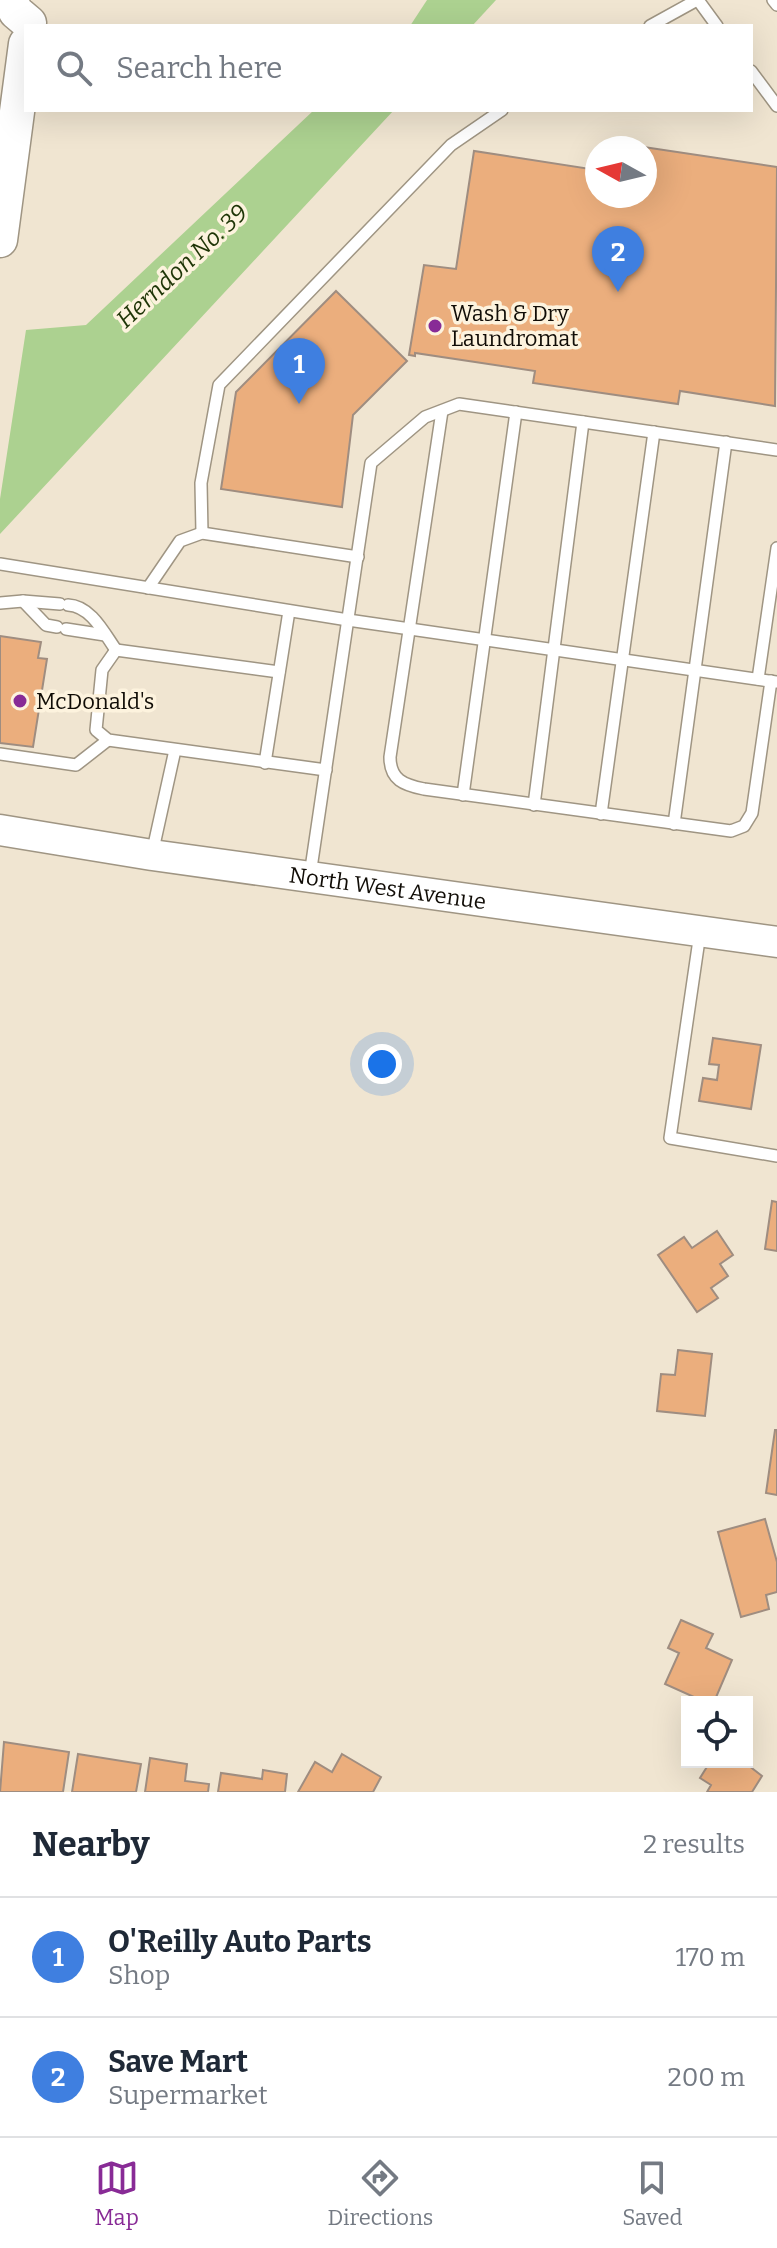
<!DOCTYPE html>
<html lang="en">
<head>
<meta charset="utf-8">
<style>
	:root { --surface:#fff; --page:#f2f2f3; --text:#1f2937; --muted:#747a83; --line:#e0e1e3; --accent:#882b96 }
	body { margin:0; font-family:Bitter,serif; background:var(--page); color:var(--text) }
	.controls { position:absolute; right:24px; bottom:24px; display:grid; overflow:hidden; border-radius:0px; box-shadow:0 8px 32px #0002 }
	.controls button { width:72px; height:72px; display:grid; place-items:center; padding:0; border:0; border-bottom:2px solid var(--line); background:var(--surface); color:var(--text); font:40px sans-serif }
	.compass { position:absolute; left:585px; top:136px; width:72px; height:72px; border-radius:50%; background:var(--surface); box-shadow:0 8px 32px #0002; rotate:278deg }
	.you { position:absolute; left:382px; top:1064px; width:28px; height:28px; margin:-20px; border:6px solid #fff; border-radius:50%; background:#1a73e8; box-shadow:0 0 0 12px #1a73e833 }
	.badge { display:grid; place-items:center; width:52px; height:52px; border-radius:50%; background:var(--accent); color:#fff; font-size:26px; font-weight:700 }
	.pin { position:absolute; translate:-50% -66px; filter:drop-shadow(0 2px 4px #0008) }
	.pin::after { content:''; position:absolute; top:42px; width:28px; height:24px; background:inherit; clip-path:polygon(0 0,100% 0,50% 100%) }
	.list { margin:0; padding:0; list-style:none }
	h2 { display:flex; justify-content:space-between; align-items:center; height:104px; margin:0; padding:0 32px; font-size:34px }
	h2 small { font-size:26px; font-weight:400; color:var(--muted) }
	.list li { display:grid; grid-template-columns:52px 1fr auto; gap:24px; align-items:center; box-sizing:border-box; height:120px; padding:0 32px; border-top:2px solid var(--line) }
	.list b { display:block; font-size:30px; white-space:nowrap }
	.list p { margin:0; font-size:26px; white-space:nowrap; color:var(--muted) }
	.list em { font-size:26px; font-style:normal; color:var(--muted) }
	.icon { flex:none; width:44px; height:44px; fill:none; stroke:currentColor; stroke-width:2; stroke-linecap:round; stroke-linejoin:round }
	.map { position:relative; flex:none; width:777px; height:1792px; overflow:hidden }
	.search { position:absolute; background:var(--surface); box-shadow:0 8px 32px #0002; left:24px; right:24px; top:24px; height:88px; display:flex; align-items:center; gap:20px; box-sizing:border-box; padding:0 28px; border-radius:0px; color:var(--muted); font-size:30px }
	.sheet { height:344px; background:var(--surface) }
	nav { display:flex; justify-content:space-around; align-items:center; box-sizing:border-box; height:112px; border-top:2px solid var(--line); background:var(--surface); font-size:22px; color:var(--muted) }
	nav a { display:grid; justify-items:center; gap:4px }
	nav .on { color:var(--accent) }
	.map>svg:first-child { display:block }
	.water { fill:#acd190 }
	.building { fill:#ebae7d; stroke:#9f8d80; stroke-width:2 }
	.lines { fill:none; stroke-linecap:round; stroke-linejoin:round }
	.lane-casing { stroke:#9f9583; stroke-width:14 }
	.secondary-casing { stroke:#9f9583; stroke-width:33 }
	.primary-casing { stroke:#9f9583; stroke-width:37 }
	.lane { stroke:#fff; stroke-width:11 }
	.secondary { stroke:#fff; stroke-width:30 }
	.primary { stroke:#fff; stroke-width:34 }
	.poi-dot { fill:#882b96; stroke:#fdf3de; stroke-width:3 }
	.labels { text-anchor:middle; stroke-width:7; stroke-linejoin:round; paint-order:stroke }
	.poi-label { font-size:22px; fill:#100c06; stroke:#fdf3de; text-anchor:start }
	.street-label { font-size:22px; fill:#100c06; stroke:#fdf3de }
	.water-label { font-size:24px; font-style:italic; fill:#1e3506; stroke:#fdf3de }
</style>
</head>
<body>
<div class="map">
<svg width="777" height="1792" viewBox="0 0 777 1792">
	<rect width="100%" height="100%" fill="#f0e5d1"/>
	<g class="water">
		<path d="M427,0H496L472,26H410Z"/>
		<path d="M314,110H394L0,534V499L26,330L86,325Z"/>
	</g>
	<g class="building">
		<path d="M617,143L777,167L775,406L680,391L678,404L533,383L535,371L415,353V356L409,355L424,265L456,269L474,151L597,170V196H645V148H616Z"/>
		<path d="M336,291L407,361L353,415L342,507L221,489L236,392Z"/>
		<path d="M0,636L41,642L38,658L47,659L33,747L0,743Z"/>
		<path d="M713,1038L761,1045L751,1109L699,1101L703,1078L717,1080L719,1065L709,1064Z"/>
		<path d="M772,1201L777,1202V1251L765,1249Z"/>
		<path d="M717,1231L733,1255L720,1264L728,1276L711,1288L718,1298L697,1312L658,1255L684,1237L692,1248Z"/>
		<path d="M678,1350L712,1354L705,1416L657,1411L661,1374L675,1375Z"/>
		<path d="M775,1430H777V1495L766,1493Z"/>
		<path d="M765,1519L777,1562V1592L766,1595L769,1609L741,1617L718,1532Z"/>
		<path d="M681,1620L713,1634L706,1648L732,1660L714,1702H705L665,1684L679,1653L668,1648Z"/>
		<path d="M4,1742L69,1752L63,1792H0Z"/>
		<path d="M78,1754L141,1764L136,1792H72Z"/>
		<path d="M342,1754L381,1777L373,1792H298L315,1762L332,1772Z"/>
		<path d="M150,1758L187,1764L185,1781L209,1784L208,1792H145Z"/>
		<path d="M710,1762H744L762,1776L752,1792H707L711,1785L700,1778Z"/>
		<path d="M263,1770L287,1774L285,1792H218L221,1773L262,1779Z"/>
	</g>
	<g class="lines">
		<defs>
			<g id="lane">
				<path d="M698,0L717,26"/>
				<path d="M773,0L777,5"/>
				<path d="M650,26L697,0"/>
				<path d="M751,71L777,106"/>
				<path d="M442,411L390,757C390,780 404,785 424,789L731,831L744,826L752,813L771,681"/>
				<path d="M202,533L201,483L219,385L451,145L502,110"/>
				<path d="M0,564L348,620L776,682"/>
				<path d="M148,588L180,541L202,533L358,557"/>
				<path d="M23,601L46,625L57,627"/>
				<path d="M0,603L23,601L60,604"/>
				<path d="M68,605C91,606 104,633 116,650"/>
				<path d="M66,629L105,635"/>
				<path d="M279,672L116,650L102,670L96,730L108,740L326,770"/>
				<path d="M758,679L777,548"/>
				<path d="M0,754L76,765L108,740"/>
				<path d="M265,763L289,611"/>
				<path d="M463,795L516,412"/>
				<path d="M534,805L583,422"/>
				<path d="M601,814L654,432"/>
				<path d="M674,824L726,442"/>
				<path d="M152,854L175,750"/>
				<path d="M310,875L371,463L425,417L459,404L777,450"/>
				<path d="M700,933L670,1138L777,1156"/>
			</g>
			<g id="secondary">
				<path id="s1" d="M0,830L152,855L777,942"/>
			</g>
			<g id="primary">
				<path d="M10,0L16,12L29,23"/>
				<path d="M0,240L26,44"/>
			</g>
		</defs>
		<use href="#lane" class="lane-casing"/>
		<use href="#secondary" class="secondary-casing"/>
		<use href="#primary" class="primary-casing"/>
		<use href="#lane" class="lane"/>
		<use href="#secondary" class="secondary"/>
		<use href="#primary" class="primary"/>
	</g>
	<g class="poi-dot">
		<circle cx="435" cy="326" r="8"/>
		<circle cx="20" cy="701" r="8"/>
	</g>
	<g class="labels">
		<g class="poi-label">
			<text x="451" y="321">Wash &amp; Dry<tspan x="451" dy="25">Laundromat</tspan></text>
			<text x="36" y="709">McDonald's</text>
		</g>
		<g class="street-label">
			<text dy="8" stroke="none"><textPath href="#s1" startOffset="392">North West Avenue</textPath></text>
		</g>
		<g class="water-label">
			<text transform="translate(182 266) rotate(-43)" y="8">Herndon No. 39</text>
		</g>
	</g>
</svg>
<div class="controls">
<button><svg class="icon" aria-label="locate" viewBox="0 0 24 24"><circle cx="12" cy="12" r="6"/><path d="M12 2v4M12 18v4M2 12h4M18 12h4"/></svg></button>
</div>
<svg class="compass" viewBox="-18 -18 36 36"><path d="M0-13l5 13h-10z" fill="#e53935"/><path d="M0 13l5-13h-10z" fill="#747a83"/></svg>
<div class="you"></div>
<div class="pin badge" style="left:299px;top:404px;background:#3f7fe0">1</div>
<div class="pin badge" style="left:618px;top:292px;background:#3f7fe0">2</div>
<div class="search"><svg class="icon" aria-label="search" viewBox="0 0 24 24"><circle cx="10" cy="10" r="6"/><path d="M15 15l6 6"/></svg>Search here</div>
</div>
<section class="sheet">
<h2>Nearby<small>2 results</small></h2>
<ul class="list">
<li><span class="badge" style="background:#3f7fe0">1</span><div><b>O'Reilly Auto Parts</b><p>Shop</p></div><em>170 m</em></li>
<li><span class="badge" style="background:#3f7fe0">2</span><div><b>Save Mart</b><p>Supermarket</p></div><em>200 m</em></li>
</ul>
</section>
<nav>
<a class="on"><svg class="icon" aria-label="map" viewBox="0 0 24 24"><path d="M3 6l6-2 6 2 6-2v14l-6 2-6-2-6 2zM9 4v14M15 6v14"/></svg>Map</a>
<a><svg class="icon" aria-label="directions" viewBox="0 0 24 24"><path d="M12 3l9 9-9 9-9-9zM9 14v-3h6M13 9l2 2-2 2"/></svg>Directions</a>
<a><svg class="icon" aria-label="saved" viewBox="0 0 24 24"><path d="M7 4h10v16l-5-4-5 4z"/></svg>Saved</a>
</nav>
</body>
</html>
